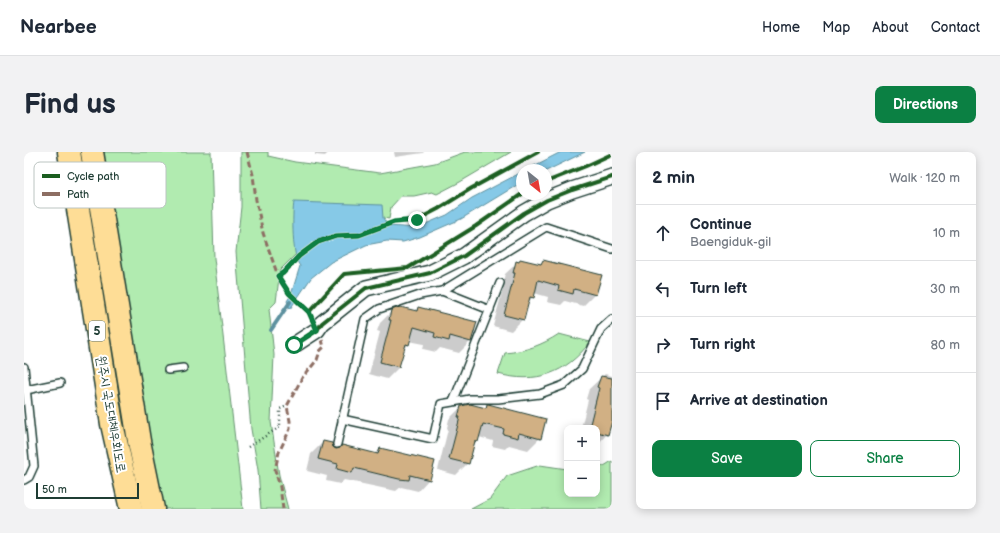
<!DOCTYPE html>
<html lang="en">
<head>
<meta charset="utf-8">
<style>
	:root { --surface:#fff; --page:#f2f2f3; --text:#1f2937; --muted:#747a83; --line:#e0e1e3; --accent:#0b8043 }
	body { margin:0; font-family:"Balsamiq Sans","Poor Story",sans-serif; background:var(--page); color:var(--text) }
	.controls { position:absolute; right:12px; bottom:12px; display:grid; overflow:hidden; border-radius:8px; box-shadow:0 2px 10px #0003 }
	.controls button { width:36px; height:36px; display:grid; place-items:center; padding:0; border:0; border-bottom:1px solid var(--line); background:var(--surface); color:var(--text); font:20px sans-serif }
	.compass { position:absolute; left:492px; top:12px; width:36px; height:36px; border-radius:50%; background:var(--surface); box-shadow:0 2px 10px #0003; rotate:149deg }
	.scale { position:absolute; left:12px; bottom:10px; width:103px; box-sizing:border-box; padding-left:4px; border:2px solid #1f3d34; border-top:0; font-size:11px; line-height:14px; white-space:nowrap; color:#1f3d34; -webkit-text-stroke:3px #fff; paint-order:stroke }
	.stop { position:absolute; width:12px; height:12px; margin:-9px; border:3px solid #0b8043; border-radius:50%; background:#fff }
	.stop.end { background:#0b8043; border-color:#fff; box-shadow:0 1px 4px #0008 }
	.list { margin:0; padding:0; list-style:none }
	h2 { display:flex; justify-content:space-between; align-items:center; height:52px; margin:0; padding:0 16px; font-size:17px }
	h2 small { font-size:13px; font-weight:400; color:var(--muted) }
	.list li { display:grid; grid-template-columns:26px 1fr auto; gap:12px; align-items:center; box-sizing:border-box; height:56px; padding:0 16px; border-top:1px solid var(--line) }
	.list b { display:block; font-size:15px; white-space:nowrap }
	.list p { margin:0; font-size:13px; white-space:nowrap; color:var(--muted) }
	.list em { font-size:13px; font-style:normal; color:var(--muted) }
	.actions { display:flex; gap:8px; padding:12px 16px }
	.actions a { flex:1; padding:9px 0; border:1px solid var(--accent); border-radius:8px; text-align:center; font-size:14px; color:var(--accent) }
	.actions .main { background:var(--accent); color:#fff }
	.icon { flex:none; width:22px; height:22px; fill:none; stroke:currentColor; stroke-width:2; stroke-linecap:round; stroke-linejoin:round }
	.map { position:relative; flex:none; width:588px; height:357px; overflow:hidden; border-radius:8px }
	header { display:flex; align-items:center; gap:24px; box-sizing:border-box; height:56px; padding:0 20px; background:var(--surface); border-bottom:1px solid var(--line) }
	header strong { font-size:19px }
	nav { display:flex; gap:22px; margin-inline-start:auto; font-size:14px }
	.intro { display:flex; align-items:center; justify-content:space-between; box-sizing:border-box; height:96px; padding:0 24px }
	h1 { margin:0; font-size:28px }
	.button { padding:10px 18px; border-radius:8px; background:var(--accent); color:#fff; font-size:14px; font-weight:700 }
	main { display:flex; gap:24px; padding:0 24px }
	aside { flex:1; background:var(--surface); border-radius:8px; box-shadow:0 2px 10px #0003 }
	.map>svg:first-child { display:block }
	.green { fill:#b1ebb0; stroke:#689472 }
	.water { fill:#86c9e7; stroke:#5d919f }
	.shadow { fill:#0003 }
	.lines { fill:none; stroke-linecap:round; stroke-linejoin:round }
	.stream { stroke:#5d919f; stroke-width:4 }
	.building { fill:#d1b084; stroke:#1f3d34 }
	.lane-casing { stroke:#1f3d34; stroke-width:10 }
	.street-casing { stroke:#1f3d34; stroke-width:18 }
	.highway-casing { stroke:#1f3d34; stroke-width:25 }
	.path { stroke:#1f3d34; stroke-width:2.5; stroke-dasharray:1 3; stroke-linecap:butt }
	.lane { stroke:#fff; stroke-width:7 }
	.street { stroke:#fff; stroke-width:15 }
	.highway { stroke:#fedd96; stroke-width:22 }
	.quiet { stroke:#8d6e63; stroke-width:3; stroke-dasharray:6 3; stroke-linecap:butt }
	.cycleway-casing { stroke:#fff; stroke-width:6 }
	.cycleway { stroke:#1b5e20; stroke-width:4 }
	.route { stroke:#0b8043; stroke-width:5 }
	.labels { text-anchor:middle; stroke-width:4; stroke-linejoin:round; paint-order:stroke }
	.shield { fill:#fff; stroke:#627771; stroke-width:1 }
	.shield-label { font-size:12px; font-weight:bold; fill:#1f3d34 }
	.street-label { font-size:13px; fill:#1f3d34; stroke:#fff }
	.key { fill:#fff; stroke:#bcc5c2; stroke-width:1 }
	.key-label { font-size:11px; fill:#1f3d34 }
</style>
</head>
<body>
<header>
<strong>Nearbee</strong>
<nav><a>Home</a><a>Map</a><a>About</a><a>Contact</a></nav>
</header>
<div class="intro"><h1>Find us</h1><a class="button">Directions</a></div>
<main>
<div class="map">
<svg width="588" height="357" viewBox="0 0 588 357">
	<rect width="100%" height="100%" fill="#fff"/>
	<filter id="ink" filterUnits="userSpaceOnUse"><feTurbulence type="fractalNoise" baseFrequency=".025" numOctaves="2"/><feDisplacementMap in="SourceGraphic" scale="8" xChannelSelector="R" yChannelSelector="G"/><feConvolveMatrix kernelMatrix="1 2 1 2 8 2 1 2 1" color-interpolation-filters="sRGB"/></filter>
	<g filter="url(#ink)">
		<g class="green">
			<path d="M76,0H187L190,106L219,357H136Z"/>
			<path d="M217,0H244V4L271,10L356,21L411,11L441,0H487L436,30L413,42L408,40L390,44H377L367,55L365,67L359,66L272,102L256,118L252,150L245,157L250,203L247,270L255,323L264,357H237L234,318L227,277L212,100L217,55Z"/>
			<path d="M535,182L566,190C542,222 512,232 474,222L481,201C502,199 518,193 535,182Z"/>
			<path d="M588,309V357H447L466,347L483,324L516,313L543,317V342H573V315L580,314Z"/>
		</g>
		<g class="water">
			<path d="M537,0H561L522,19L502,18Z"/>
			<path d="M498,20V30L437,67L396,85L379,90L363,89L342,93L307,110L287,126L266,157L263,149L267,143L276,114C268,106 268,62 270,50L358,53L359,66L364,74L392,76L423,63L448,46Z"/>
		</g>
		<g class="shadow">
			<path d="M291,0H305L301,4L291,3Z"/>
			<path d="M370,0H400L399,1L371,5Z"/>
			<path d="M496,108L515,113L519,109L571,142L559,154L541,149L537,153L523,150L524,145L510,141L509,145L503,151L499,167L487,179L469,174L480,133L478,132L481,122Z"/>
			<path d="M394,156L446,190L435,201L416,196L412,200L399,197L400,192L385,189L384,193L379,198L375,215L363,227L345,222L356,180L353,179L356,171L368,159L390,160Z"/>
			<path d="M581,222L588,224V265L583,282L573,293V276H557L564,248L562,247L565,237Z"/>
			<path d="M463,253L516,286L504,298L485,293L481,297L468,294L469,289L455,285L453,289L448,295L444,311L432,323L414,318L424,277L423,276L425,267L437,255L460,257Z"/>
			<path d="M299,290L312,298L351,302L356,297L405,327L394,339L377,335L372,339L320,328L316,332L302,329L303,324L283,319L287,302Z"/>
		</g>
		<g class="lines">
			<path class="stream" d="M247,178L266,150"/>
		</g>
		<g class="building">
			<path d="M496,107L517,112L519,108L578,123L572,143L550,137L549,142L534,138L535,134L514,128L510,146L506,145L500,168L480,163L491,121H489L492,109L495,110Z"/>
			<path d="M376,155L393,159L394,155L453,170L447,190L426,184L425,189L410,185L411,181L390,175L385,193L382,192L375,215L356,210L367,168H365L367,158Z"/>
			<path d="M577,224L588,226V269L584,283L573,280V276H565L575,236L573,235Z"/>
			<path d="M446,252L462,256L463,252H464L522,267L517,287L495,281L494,286L479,282L480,277L459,272L454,290L451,289L445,312L425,307L436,265H434L437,254Z"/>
			<path d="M299,289L308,291L309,295L312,297L316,296L318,293L354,302L356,296L411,309L406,328L386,323L385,328L375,327L330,316L328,321L313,317L314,312L294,307Z"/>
		</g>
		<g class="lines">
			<defs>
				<g id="lane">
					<path d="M418,139L466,158"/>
					<path d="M0,215L10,314L5,325L0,328"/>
					<path d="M144,218L159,216"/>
					<path d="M2,238L36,231"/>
					<path d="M429,250L476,131"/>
					<path d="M318,267L409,287L417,252L446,247H474L516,242L540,233L558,217L577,177L588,167"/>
					<path d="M313,292L341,167L355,157L396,143L418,139L522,75L588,97"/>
				</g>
				<path id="street" d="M270,193L293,178L298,171L342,136L406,121L440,104L500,61L523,48L548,38L588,25"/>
				<g id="highway">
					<path d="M45,0L88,272L107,357"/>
					<path d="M68,0L115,289L129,357"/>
				</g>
			</defs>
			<use href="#lane" class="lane-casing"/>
			<use href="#street" class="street-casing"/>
			<use href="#highway" class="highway-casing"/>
			<path class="path" d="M224,295L256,275V257L263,254"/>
			<use href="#lane" class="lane"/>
			<use href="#street" class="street"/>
			<use href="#highway" class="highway"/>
			<g class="quiet">
				<path d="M223,0L229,23L232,48L239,81L254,124"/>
				<path d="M259,357L256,335L251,318L255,300L266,277V269L263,254L278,226L293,208L296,199L300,195L298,188"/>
			</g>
			<defs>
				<g id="cycleway">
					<path d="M522,30L562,14L588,2"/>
					<path d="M285,160L320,122L384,116L452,74L498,42"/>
					<path d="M293,178L285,160L265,141L254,124L259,121L275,104L294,90L312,84L335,83L370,70L393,68L414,57L448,36L514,0"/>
					<path d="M270,193L293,178L298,171L342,136L406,121L440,104L500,61L523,48L548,38L588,25"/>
				</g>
			</defs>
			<use href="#cycleway" class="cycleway-casing"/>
			<use href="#cycleway" class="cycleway"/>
		</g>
	</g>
	<g class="lines" filter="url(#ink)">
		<path class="route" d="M270,193L293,178L285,160L265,141L254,124L259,121L275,104L294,90L312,84L335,83L370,70L393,68"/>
	</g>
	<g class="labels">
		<rect class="shield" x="65" y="169" width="16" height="20" rx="3"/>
		<g class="shield-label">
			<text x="73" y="183">5</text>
		</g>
		<g class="street-label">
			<text transform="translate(88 262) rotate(80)" y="5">원주시 국도대체우회도로</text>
		</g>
	</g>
	<rect x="10" y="10" width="132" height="46" rx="6" class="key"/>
	<rect x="18" y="22" width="18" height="4" fill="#1b5e20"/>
	<rect x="18" y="40" width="18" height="4" fill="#8d6e63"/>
	<g class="key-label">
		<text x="43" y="28">Cycle path</text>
		<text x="43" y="46">Path</text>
	</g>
</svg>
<div class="controls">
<button>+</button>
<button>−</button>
</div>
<svg class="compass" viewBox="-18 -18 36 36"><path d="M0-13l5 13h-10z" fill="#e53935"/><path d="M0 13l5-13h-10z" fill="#747a83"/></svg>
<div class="scale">50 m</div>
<div class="stop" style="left:270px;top:193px"></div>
<div class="stop end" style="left:393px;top:68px"></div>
</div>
<aside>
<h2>2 min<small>Walk · 120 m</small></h2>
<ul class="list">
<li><svg class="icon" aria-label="ahead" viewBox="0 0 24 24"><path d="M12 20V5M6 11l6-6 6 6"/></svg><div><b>Continue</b><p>Baengiduk-gil</p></div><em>10 m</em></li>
<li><svg class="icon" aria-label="left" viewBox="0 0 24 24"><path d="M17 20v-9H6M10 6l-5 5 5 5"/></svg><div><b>Turn left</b></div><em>30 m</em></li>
<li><svg class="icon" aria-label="right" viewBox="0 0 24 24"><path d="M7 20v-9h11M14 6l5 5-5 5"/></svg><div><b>Turn right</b></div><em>80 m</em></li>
<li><svg class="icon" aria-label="arrive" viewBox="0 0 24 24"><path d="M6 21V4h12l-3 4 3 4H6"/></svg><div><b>Arrive at destination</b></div></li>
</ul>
<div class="actions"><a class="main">Save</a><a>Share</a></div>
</aside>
</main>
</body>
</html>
